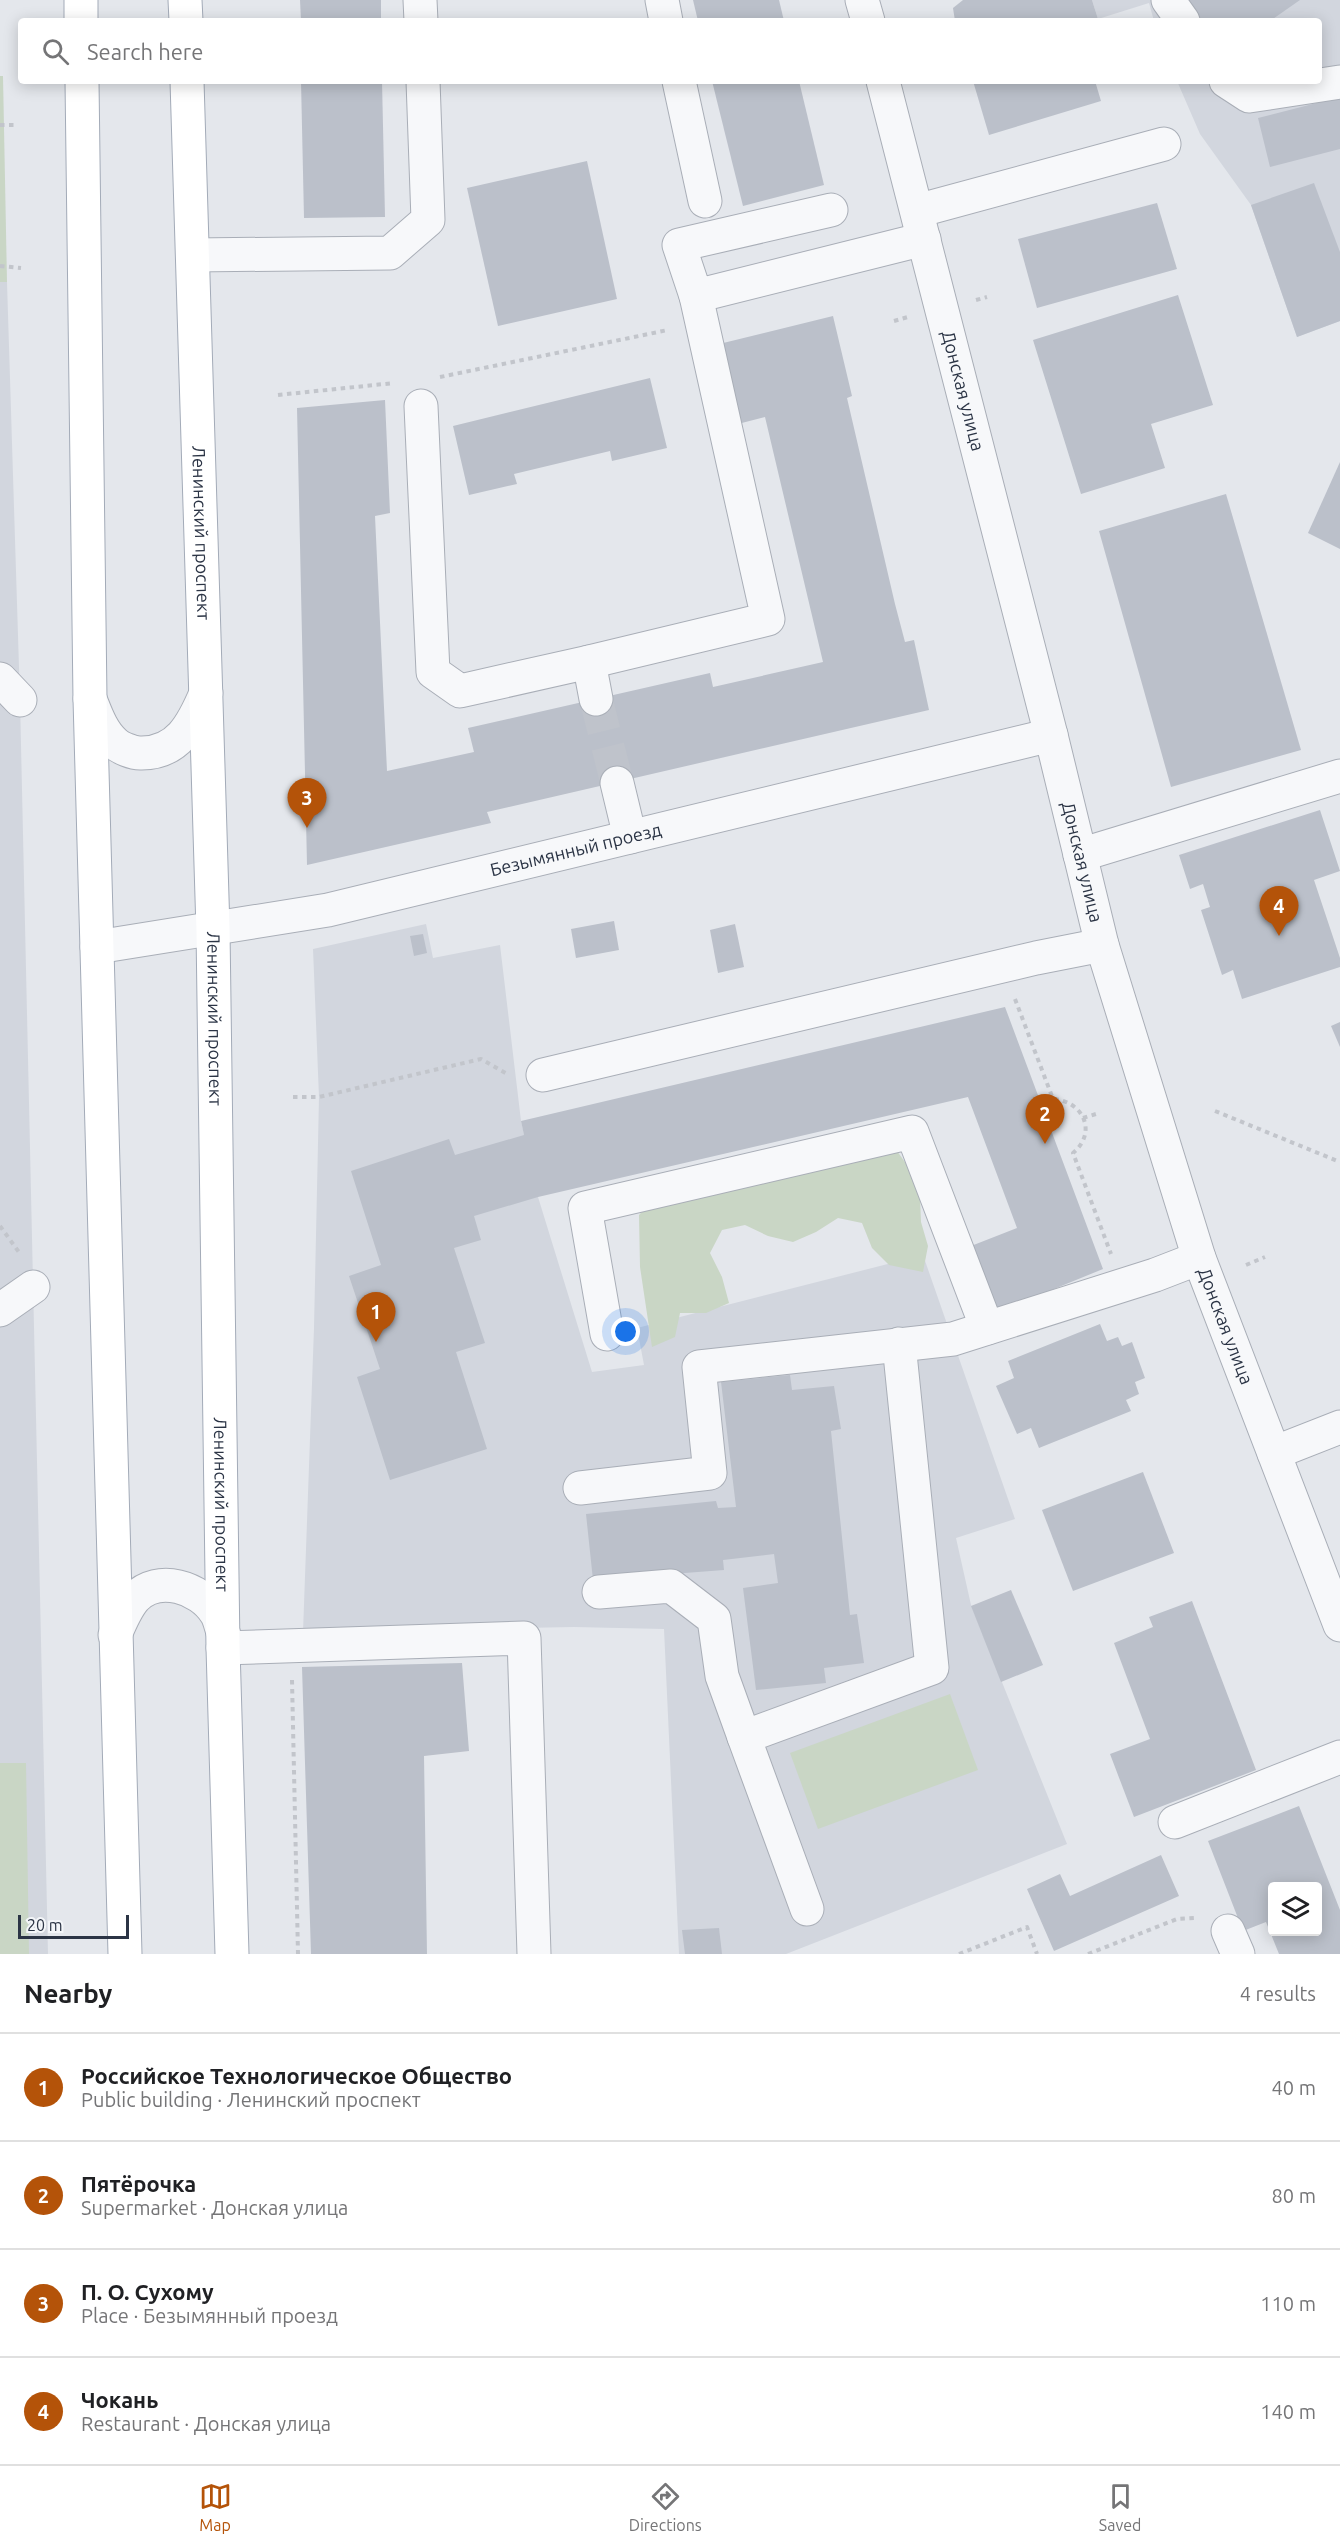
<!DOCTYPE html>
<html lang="en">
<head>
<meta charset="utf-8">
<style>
	:root { --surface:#fff; --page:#f2f2f2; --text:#202124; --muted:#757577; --line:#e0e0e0; --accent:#b45309 }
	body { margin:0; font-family:Ubuntu,sans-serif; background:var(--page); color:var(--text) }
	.controls { position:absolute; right:18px; bottom:18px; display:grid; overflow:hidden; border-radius:6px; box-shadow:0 3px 15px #0003 }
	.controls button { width:54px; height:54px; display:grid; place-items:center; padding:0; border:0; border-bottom:2px solid var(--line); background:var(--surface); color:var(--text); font:30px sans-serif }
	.scale { position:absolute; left:18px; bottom:15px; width:111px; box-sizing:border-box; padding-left:6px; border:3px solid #2b3445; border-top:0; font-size:16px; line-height:21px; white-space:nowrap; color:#2b3445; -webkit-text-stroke:4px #f4f6f9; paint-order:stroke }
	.you { position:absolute; left:626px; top:1332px; width:21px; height:21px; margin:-15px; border:4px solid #fff; border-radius:50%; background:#1a73e8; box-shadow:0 0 0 9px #1a73e833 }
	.badge { display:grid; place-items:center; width:39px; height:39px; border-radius:50%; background:var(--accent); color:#fff; font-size:20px; font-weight:700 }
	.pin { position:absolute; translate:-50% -50px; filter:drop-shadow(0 2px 3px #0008) }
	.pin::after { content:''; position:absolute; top:32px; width:21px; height:18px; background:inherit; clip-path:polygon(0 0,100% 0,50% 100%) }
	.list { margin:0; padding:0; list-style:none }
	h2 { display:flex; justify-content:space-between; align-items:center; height:78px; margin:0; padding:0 24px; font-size:26px }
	h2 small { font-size:20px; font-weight:400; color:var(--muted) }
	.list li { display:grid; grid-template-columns:39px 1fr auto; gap:18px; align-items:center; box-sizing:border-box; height:108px; padding:0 24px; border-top:2px solid var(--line) }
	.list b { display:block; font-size:22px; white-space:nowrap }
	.list p { margin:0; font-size:20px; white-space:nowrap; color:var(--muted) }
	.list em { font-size:20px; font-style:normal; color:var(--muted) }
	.icon { flex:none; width:33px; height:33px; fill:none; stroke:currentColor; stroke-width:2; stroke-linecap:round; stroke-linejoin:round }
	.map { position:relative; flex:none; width:1340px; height:1954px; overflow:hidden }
	.search { position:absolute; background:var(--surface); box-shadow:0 3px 15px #0003; left:18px; right:18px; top:18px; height:66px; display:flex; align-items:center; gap:15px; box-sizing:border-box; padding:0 21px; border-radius:6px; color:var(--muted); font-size:22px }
	.sheet { height:510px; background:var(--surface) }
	nav { display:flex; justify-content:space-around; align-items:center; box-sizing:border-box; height:84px; border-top:2px solid var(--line); background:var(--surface); font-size:16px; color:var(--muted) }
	nav a { display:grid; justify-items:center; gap:3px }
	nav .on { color:var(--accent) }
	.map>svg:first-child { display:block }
	.built { fill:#d2d6de }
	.green { fill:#c9d6c5 }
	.building { fill:#bbc0ca; fill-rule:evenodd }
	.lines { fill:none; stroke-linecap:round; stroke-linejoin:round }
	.minor-tunnel { stroke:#bfc3cb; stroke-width:33; stroke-dasharray:33 16; stroke-linecap:butt }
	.minor-casing { stroke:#a9aeb7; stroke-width:35 }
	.major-casing { stroke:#a3abb8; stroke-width:35 }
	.path { stroke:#c2c5cb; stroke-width:4; stroke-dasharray:4.5 4.5; stroke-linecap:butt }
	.minor { stroke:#f7f8fa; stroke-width:33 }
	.major { stroke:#fff; stroke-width:33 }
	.labels { text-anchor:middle; stroke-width:4.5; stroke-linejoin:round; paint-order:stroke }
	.street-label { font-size:18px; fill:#2b3445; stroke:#f4f6f9 }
</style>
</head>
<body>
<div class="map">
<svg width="1340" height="1954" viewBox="0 0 1340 1954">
	<rect width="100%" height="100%" fill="#e4e7ec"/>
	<g class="built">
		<path d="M1092,0H1340V321L1297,337L1251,205L1200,134L1177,81H1319V21H1154L1149,3L1098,19Z"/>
		<path d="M0,282H7L20,700L48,1954H0Z"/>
		<path d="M426,924L433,958L500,945L521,1121L538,1197L592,1372L644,1365L637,1328L923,1255L1015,1519L956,1538L971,1605L1067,1844L786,1954H679L664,1629L574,1627L303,1632L314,1328L319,1097L313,949Z"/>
	</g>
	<g class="green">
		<path d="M0,76H3L7,282H0Z"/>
		<path d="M897,1151L912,1172L920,1197L921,1222L928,1246L923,1272L889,1265L872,1248L862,1223L838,1218L816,1232L793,1242L768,1236L745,1225L722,1230L710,1253L722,1277L729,1303L706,1313H680L675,1337L652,1347L640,1267L639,1215L657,1196Z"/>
		<path d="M950,1694L978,1770L818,1829L790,1753Z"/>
		<path d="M0,1763H26L29,1954H0Z"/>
	</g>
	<g class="building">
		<path d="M300,0H381V21H301Z"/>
		<path d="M693,0H779L784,21H698Z"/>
		<path d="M963,0H1092L1098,19L955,21L953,8Z"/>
		<path d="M1187,0H1300L1270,21H1202Z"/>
		<path d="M301,81H382L385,217L304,218Z"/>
		<path d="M712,81H799L824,185L743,206Z"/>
		<path d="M973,81H1095L1101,101L989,135Z"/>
		<path d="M1340,97V149L1270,167L1258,118Z"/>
		<path d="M587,161L617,299L498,326L467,188Z"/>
		<path d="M1314,183L1340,252V321L1297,337L1251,205Z"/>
		<path d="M1157,203L1177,269L1037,308L1018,239Z"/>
		<path d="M1178,295L1213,405L1151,424L1165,468L1081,494L1033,340Z"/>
		<path d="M833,316L852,396L847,398L895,604L905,642L914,640L929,710L487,812L491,823L307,865L297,408L385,400L390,513L375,516L387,771L474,752L468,728L710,673L713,687L823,662L765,417L734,425L715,345Z"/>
		<path d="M650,378L667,448L612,461L610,451L514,474L517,484L469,495L453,426Z"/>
		<path d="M1340,462V549L1308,533Z"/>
		<path d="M1226,494L1301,750L1171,787L1099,531Z"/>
		<path d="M1320,810L1340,871L1314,880L1340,958V967L1242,999L1233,970L1222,975L1201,910L1210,907L1203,884L1190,889L1179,855Z"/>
		<path d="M614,921L619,950L576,958L571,929Z"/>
		<path d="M735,924L744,967L718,973L710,930Z"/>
		<path d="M423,934L427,953L414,956L410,936Z"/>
		<path d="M1005,1007L1103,1269L995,1313L971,1246L1017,1228L968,1097L538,1197L474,1216L481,1240L454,1248L485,1343L456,1352L487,1449L390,1480L357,1377L380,1369L349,1276L381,1265L351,1171L449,1139L455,1155L524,1135L521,1121Z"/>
		<path d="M1340,1022V1047L1331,1026Z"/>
		<path d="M1100,1324L1107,1341L1118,1337L1122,1346L1132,1342L1145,1378L1135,1382L1139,1394L1126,1400L1131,1411L1039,1448L1031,1428L1017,1434L996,1386L1014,1378L1008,1361Z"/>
		<path d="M790,1375L792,1390L834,1386L841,1429L831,1431L850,1615L857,1614L864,1663L824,1668L826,1683L756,1690L743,1588L778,1583L774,1554L723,1560L724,1570L593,1580L586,1514L716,1501L718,1508L736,1507L721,1382Z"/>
		<path d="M1143,1472L1174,1553L1073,1591L1042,1510Z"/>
		<path d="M1011,1590L1043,1665L1001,1682L971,1606Z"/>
		<path d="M1192,1601L1256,1770L1134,1817L1110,1754L1150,1739L1114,1643L1153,1627L1149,1617Z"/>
		<path d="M462,1663L469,1751L424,1756L427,1954H311L302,1667Z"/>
		<path d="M1299,1806L1340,1910V1954H1279L1266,1922L1243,1931L1208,1841ZM1272,1886H1318V1932H1272Z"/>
		<path d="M1161,1855L1179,1896L1054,1951L1027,1889L1060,1874L1070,1896Z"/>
		<path d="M719,1928L722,1954H685L682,1930Z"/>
	</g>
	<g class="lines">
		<path class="minor-tunnel" d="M596,699L617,783"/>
		<defs>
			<g id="minor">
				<path d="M420,0L421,21"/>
				<path d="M662,0L666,21"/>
				<path d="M862,0L868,21"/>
				<path d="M1168,0L1183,21"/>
				<path d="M679,81L705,201"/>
				<path id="s1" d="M883,81L1051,735L1102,945L1199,1258L1340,1625"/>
				<path d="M1226,81L1249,96L1340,82"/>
				<path d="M831,210L679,245L696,296L924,239"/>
				<path d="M917,211L1164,144"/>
				<path d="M193,255L390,253L428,220L423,81"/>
				<path d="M421,406L433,672L460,691L589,662L596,699"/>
				<path d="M589,662L768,619L696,296"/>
				<path d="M0,679L20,700"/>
				<path d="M90,699C96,714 102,732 115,743C120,748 133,753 140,753C178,754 193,724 206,693"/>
				<path d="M617,783L630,837"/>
				<path d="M1080,855L1340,776"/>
				<path id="s2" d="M97,947L328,910L1051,735"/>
				<path d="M543,1075L1036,958L1102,945"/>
				<path d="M0,1310L33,1287"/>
				<path d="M607,1334L585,1208L912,1132L987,1328"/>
				<path d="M1274,1453L1340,1427"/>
				<path d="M580,1488L710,1473L699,1367L953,1339L1155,1275L1199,1258"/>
				<path d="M599,1592L671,1586L714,1619L722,1676L744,1737"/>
				<path d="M115,1635C120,1623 126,1608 135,1598C158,1574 200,1587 216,1613C220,1619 221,1628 224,1635"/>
				<path d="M223,1648L524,1638L534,1954"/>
				<path d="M1175,1822L1340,1757"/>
				<path d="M807,1909L744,1737L932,1668L899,1344"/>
				<path d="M1228,1931L1238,1954"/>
			</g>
			<g id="major">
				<path d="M81,0V21"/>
				<path d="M185,0L186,21"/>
				<path d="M82,81L90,699L125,1954"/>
				<path id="s3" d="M187,81L213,930L223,1648L232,1954"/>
			</g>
		</defs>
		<use href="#minor" class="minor-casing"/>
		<use href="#major" class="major-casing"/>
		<g class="path">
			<path d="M0,125H18"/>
			<path d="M0,266L21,268"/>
			<path d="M976,300L987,297"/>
			<path d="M894,321L908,317"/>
			<path d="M440,377L668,330"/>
			<path d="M278,395L394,383"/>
			<path d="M1015,999L1053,1099C1083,1101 1098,1132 1073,1153L1111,1254"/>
			<path d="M293,1097H319L481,1059L509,1075"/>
			<path d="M1215,1111L1340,1162"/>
			<path d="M1083,1118L1099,1113"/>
			<path d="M0,1226L21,1255"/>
			<path d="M1246,1265L1265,1257"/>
			<path d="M292,1680L298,1954"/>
			<path d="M959,1954L1027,1927L1037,1954"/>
			<path d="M1088,1954L1177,1919L1195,1918"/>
		</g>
		<use href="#minor" class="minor"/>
		<use href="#major" class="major"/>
	</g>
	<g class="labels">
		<g class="street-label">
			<text dy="6" stroke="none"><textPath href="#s1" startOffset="320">Донская улица</textPath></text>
			<text dy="6" stroke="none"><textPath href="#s3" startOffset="452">Ленинский проспект</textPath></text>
			<text dy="6" stroke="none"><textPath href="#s2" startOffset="489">Безымянный проезд</textPath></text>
			<text dy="6" stroke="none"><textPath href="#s1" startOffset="806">Донская улица</textPath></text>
			<text dy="6" stroke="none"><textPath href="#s3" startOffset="938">Ленинский проспект</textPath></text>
			<text dy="6" stroke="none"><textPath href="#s1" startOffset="1292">Донская улица</textPath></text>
			<text dy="6" stroke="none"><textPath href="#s3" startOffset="1424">Ленинский проспект</textPath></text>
		</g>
	</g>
</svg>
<div class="controls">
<button><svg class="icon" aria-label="layers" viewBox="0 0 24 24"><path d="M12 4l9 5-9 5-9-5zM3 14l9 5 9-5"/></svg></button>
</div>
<div class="scale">20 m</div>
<div class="you"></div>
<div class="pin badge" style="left:376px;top:1342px">1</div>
<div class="pin badge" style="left:1045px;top:1144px">2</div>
<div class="pin badge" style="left:307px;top:828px">3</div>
<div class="pin badge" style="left:1279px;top:936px">4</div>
<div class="search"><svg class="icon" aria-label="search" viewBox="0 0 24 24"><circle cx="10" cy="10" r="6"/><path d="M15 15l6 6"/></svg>Search here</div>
</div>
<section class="sheet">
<h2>Nearby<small>4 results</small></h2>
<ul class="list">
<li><span class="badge">1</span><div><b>Российское Технологическое Общество</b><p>Public building · Ленинский проспект</p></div><em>40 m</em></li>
<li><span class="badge">2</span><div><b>Пятёрочка</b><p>Supermarket · Донская улица</p></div><em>80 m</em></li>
<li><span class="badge">3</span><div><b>П. О. Сухому</b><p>Place · Безымянный проезд</p></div><em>110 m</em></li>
<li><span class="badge">4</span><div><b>Чокань</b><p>Restaurant · Донская улица</p></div><em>140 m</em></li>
</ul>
</section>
<nav>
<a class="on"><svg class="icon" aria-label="map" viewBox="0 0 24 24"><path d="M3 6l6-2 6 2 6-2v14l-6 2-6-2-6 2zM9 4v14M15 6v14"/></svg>Map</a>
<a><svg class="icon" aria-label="directions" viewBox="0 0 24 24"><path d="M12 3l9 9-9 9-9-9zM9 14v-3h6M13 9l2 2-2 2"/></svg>Directions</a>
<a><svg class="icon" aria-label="saved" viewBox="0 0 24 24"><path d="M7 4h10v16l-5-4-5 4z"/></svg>Saved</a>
</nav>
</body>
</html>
